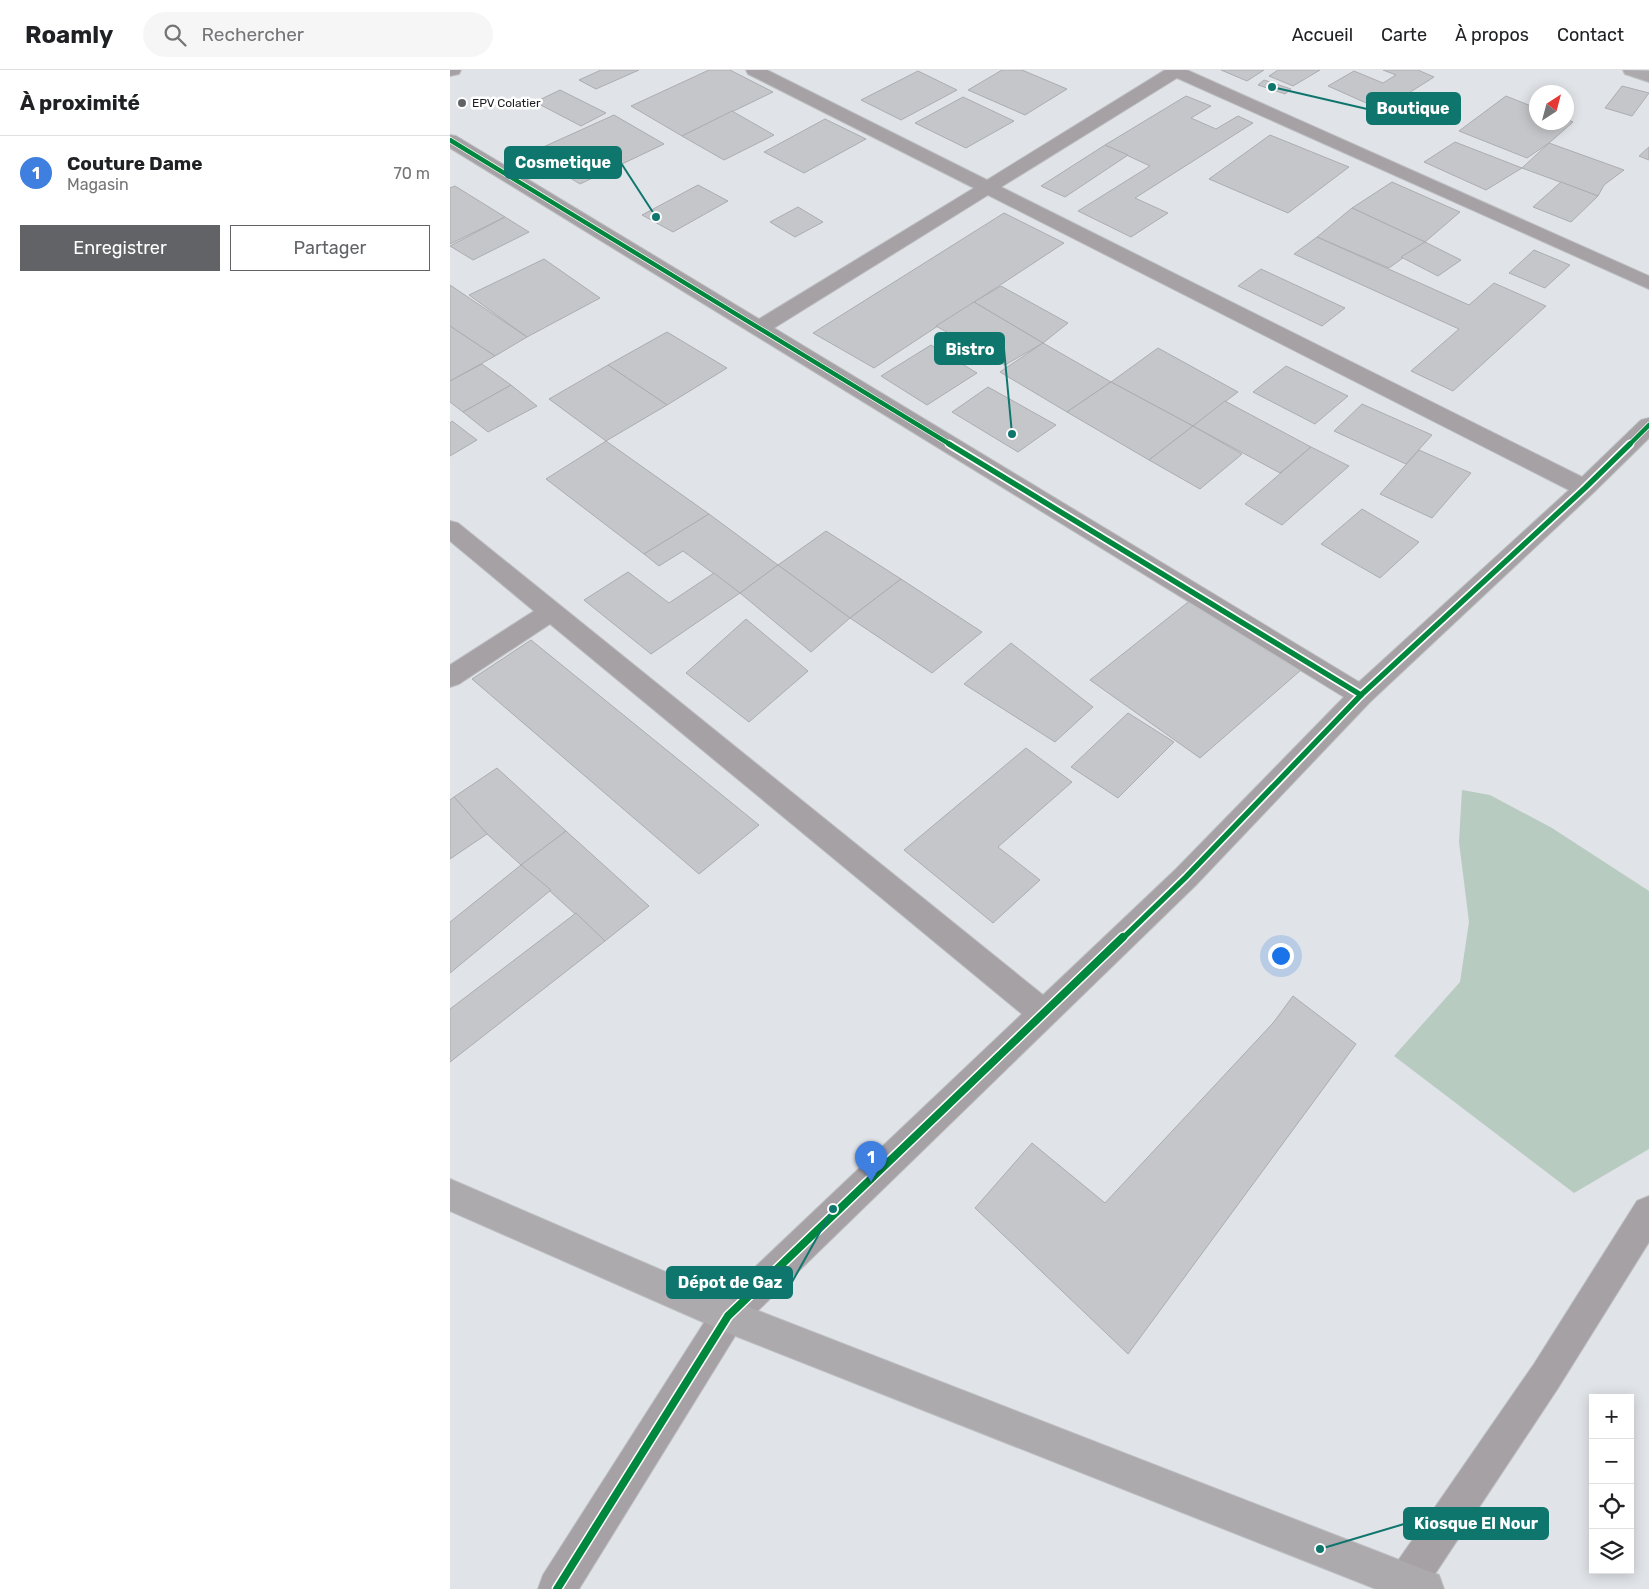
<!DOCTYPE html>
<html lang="fr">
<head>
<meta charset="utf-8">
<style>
	:root { --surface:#fff; --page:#f6f6f6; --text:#202124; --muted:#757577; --line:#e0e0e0; --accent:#616366 }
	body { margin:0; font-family:Rubik,sans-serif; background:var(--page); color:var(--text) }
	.controls { position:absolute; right:15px; bottom:15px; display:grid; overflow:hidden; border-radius:0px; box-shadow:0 2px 12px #0003 }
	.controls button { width:45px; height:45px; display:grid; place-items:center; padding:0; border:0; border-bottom:1px solid var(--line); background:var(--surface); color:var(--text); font:25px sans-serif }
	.compass { position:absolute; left:1079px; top:15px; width:45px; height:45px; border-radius:50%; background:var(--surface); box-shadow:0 2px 12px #0003; rotate:36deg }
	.you { position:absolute; left:830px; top:885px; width:18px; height:18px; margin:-12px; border:4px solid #fff; border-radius:50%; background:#1a73e8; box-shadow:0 0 0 8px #1a73e833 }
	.badge { display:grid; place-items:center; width:32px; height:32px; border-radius:50%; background:var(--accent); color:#fff; font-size:16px; font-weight:700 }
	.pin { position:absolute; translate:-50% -41px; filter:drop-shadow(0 1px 2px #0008) }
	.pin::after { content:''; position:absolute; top:26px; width:18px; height:15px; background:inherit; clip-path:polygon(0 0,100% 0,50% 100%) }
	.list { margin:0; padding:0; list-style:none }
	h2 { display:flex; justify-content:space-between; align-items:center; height:65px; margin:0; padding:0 20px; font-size:21px }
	h2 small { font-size:16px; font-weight:400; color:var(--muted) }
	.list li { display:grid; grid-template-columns:32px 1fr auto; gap:15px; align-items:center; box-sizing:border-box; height:75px; padding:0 20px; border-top:1px solid var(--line) }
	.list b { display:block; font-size:19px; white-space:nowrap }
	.list p { margin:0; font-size:16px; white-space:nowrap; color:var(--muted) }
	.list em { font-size:16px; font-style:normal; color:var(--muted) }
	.actions { display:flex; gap:10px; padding:15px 20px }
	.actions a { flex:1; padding:11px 0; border:1px solid var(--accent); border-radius:0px; text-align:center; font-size:18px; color:var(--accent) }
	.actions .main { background:var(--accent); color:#fff }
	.icon { flex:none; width:28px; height:28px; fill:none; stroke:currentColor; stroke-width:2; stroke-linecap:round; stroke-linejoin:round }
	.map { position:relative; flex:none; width:1199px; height:1519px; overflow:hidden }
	header { display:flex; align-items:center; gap:30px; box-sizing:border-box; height:70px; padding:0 25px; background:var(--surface); border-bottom:1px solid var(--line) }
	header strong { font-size:24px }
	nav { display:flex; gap:28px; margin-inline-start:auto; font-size:18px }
	.search { width:350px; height:45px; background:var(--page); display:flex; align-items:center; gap:12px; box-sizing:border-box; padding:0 18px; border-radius:28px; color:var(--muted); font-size:19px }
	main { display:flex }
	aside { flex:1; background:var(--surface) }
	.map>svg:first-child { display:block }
	.green { fill:#b8cbc0 }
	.building { fill:#c4c6c9; stroke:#abadb0 }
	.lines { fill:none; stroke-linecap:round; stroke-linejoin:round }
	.street-casing { stroke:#bec0c3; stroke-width:2 }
	.secondary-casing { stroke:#bec0c3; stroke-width:2 }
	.street { fill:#a6a1a5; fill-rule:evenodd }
	.secondary { fill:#adaaae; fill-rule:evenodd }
	.cycleway-far2-casing { stroke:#fff; stroke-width:6 }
	.cycleway-far1-casing { stroke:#fff; stroke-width:9 }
	.cycleway-casing { stroke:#fff; stroke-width:11 }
	.cycleway-far2 { stroke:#00873e; stroke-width:4.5 }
	.cycleway-far1 { stroke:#00873e; stroke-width:5.5 }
	.cycleway { stroke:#00873e; stroke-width:8 }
	.poi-dot { fill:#616366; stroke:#fff; stroke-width:2 }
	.labels { text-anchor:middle; stroke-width:5; stroke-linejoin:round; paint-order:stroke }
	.far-poi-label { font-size:12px; fill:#1d1e21; stroke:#fff; text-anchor:start }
	.leader { fill:none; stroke:#0f766e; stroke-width:2 }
	.callout-dot { fill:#0f766e; stroke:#fff; stroke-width:2 }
	.callout { fill:#0f766e; stroke:#0f766e; stroke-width:2 }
	.callout-label { font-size:16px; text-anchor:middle; font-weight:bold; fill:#fff }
</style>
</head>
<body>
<header>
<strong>Roamly</strong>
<div class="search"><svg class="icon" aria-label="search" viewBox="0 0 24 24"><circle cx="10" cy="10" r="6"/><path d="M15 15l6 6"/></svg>Rechercher</div>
<nav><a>Accueil</a><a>Carte</a><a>À propos</a><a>Contact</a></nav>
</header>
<main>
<aside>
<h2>À proximité<small></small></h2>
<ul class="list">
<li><span class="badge" style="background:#3f7fe0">1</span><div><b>Couture Dame</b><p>Magasin</p></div><em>70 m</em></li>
</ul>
<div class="actions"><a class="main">Enregistrer</a><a>Partager</a></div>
</aside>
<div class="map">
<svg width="1199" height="1519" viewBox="0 0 1199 1519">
	<rect width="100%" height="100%" fill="#e0e3e7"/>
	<path class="green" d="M1012,720L1040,725L1102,758L1199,821V1079L1124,1123L944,986L1010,912L1019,852L1009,772Z"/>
	<g class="building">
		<path d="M151,0H189L146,19L129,10Z"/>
		<path d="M259,0H280L323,22L232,66L181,36Z"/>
		<path d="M552,0H572L617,19L575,45L518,20Z"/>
		<path d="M771,0H814L797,11Z"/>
		<path d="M828,0H870L843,16L819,6Z"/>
		<path d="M933,0H968L984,7L932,40L878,16L904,1L933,13L946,5Z"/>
		<path d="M468,1L507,20L451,50L411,30Z"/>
		<path d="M814,10L841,19L835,24L808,15Z"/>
		<path d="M1172,16L1199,23L1182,46L1155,38Z"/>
		<path d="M110,20L156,43L131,56L85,32Z"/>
		<path d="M736,26L761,36L741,48L766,59L788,46L803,53L685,128L718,143L681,167L628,141L700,96L655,75Z"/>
		<path d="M1056,26L1086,38V52H1116V49L1123,52L1099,73L1077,88L1009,61Z"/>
		<path d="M513,27L564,51L516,78L465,53Z"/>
		<path d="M282,41L324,65L274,90L232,66Z"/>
		<path d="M164,45L214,74L130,114L80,83Z"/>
		<path d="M375,49L416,69L354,103L314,82Z"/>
		<path d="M820,65L899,97L838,143L759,109Z"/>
		<path d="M1005,72L1072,98L1036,120L974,92Z"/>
		<path d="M1099,73L1174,100L1154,115L1148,126L1072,98Z"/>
		<path d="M655,75L678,85L615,127L591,116Z"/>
		<path d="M1199,77V90L1189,86Z"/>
		<path d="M942,112L1010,142L975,172L902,138Z"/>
		<path d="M1111,112L1148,126L1121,152L1083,137Z"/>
		<path d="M248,115L278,131L223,162L192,145Z"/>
		<path d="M5,116L55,147L0,174V118Z"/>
		<path d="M348,137L373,152L345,167L320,152Z"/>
		<path d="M902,138L975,172L939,198L867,167Z"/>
		<path d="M554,143L614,173L424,298L363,263Z"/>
		<path d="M55,147L79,162L23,190L0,176Z"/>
		<path d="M867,167L1019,235L1044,213L1096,236L1003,321L961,301L1009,259L844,184Z"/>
		<path d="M975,172L1011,190L988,206L951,187Z"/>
		<path d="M1084,180L1120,195L1095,218L1059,203Z"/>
		<path d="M94,189L150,228L77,267L19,225Z"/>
		<path d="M811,199L895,238L872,256L788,216Z"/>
		<path d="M0,215L77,267L45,286L0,256Z"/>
		<path d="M551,216L618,253L593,273L524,232Z"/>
		<path d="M524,232L593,273L555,295L486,256Z"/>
		<path d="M0,256L45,286L0,311Z"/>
		<path d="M217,262L277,298L217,335L158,295Z"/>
		<path d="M593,273L661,312L617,342L550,302Z"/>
		<path d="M481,275L527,303L477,335L431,306Z"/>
		<path d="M708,278L788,322L743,356L661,312Z"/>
		<path d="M32,294L61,315L13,342L0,332V311Z"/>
		<path d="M158,295L217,335L156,371L99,329Z"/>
		<path d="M836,296L898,326L865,354L803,322Z"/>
		<path d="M661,312L743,356L699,390L617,342Z"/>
		<path d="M61,315L87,336L38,362L13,342Z"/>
		<path d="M538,317L606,355L568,382L502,342Z"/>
		<path d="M775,331L861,377L830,403L743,356Z"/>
		<path d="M912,334L982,365L956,394L884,361Z"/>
		<path d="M2,351L27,370L0,386V353Z"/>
		<path d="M743,356L792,384L750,419L699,390Z"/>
		<path d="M156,371L259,444L194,484L96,409Z"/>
		<path d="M861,377L899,396L832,455L795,434Z"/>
		<path d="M969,380L1021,403L982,448L930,424Z"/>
		<path d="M912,439L969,472L930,508L871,474Z"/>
		<path d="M259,444L328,495L290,523L233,481L209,496L194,484Z"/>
		<path d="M376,461L451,509L400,548L328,495Z"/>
		<path d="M328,495L400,548L361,582L290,523Z"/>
		<path d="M178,502L219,533L264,503L290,523L201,584L134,530Z"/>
		<path d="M451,509L532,562L482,603L400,548Z"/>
		<path d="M742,529L851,600L750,688L640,610Z"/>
		<path d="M296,549L358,601L299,652L236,603Z"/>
		<path d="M81,570L309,755L249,804L22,609Z"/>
		<path d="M561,573L643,637L605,672L514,614Z"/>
		<path d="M678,643L724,672L668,728L621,697Z"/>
		<path d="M576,678L622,712L548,777L590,810L543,853L454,780Z"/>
		<path d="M47,698L116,761L71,795L37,764L4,727Z"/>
		<path d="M4,727L37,764L0,789V730Z"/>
		<path d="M116,761L199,836L155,871L71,795Z"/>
		<path d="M71,795L101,820L0,903V852Z"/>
		<path d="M126,843L155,871L0,992V939Z"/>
		<path d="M843,926L906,974L678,1284L525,1138L582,1073L655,1133L823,953Z"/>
	</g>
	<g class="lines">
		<defs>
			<g id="street">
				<path d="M0,0H11L9,4L0,6Z"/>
				<path d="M296,0H317L537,110L715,0H737L1199,206V219L727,8L551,117L1132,407L1191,350L1199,348V368L1143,423L920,632L746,815L290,1258L129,1519H88L93,1505L266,1234L572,944L100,554L9,614L0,617V595L84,541L0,471V451L8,453L593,925L726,799L894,627L0,78V65L6,66L309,249L524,118L298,4ZM538,125L1119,420L909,612L324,258Z"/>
				<path d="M1199,1126V1172L1108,1318L975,1519H941L938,1512L943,1498L1084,1294L1187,1131Z"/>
			</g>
			<g id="secondary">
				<path d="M1173,0L1199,1V12L1175,4Z"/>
				<path d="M0,1109L283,1231L975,1500L989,1505L994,1519H926L278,1263L0,1141Z"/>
			</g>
		</defs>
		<use href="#street" class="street-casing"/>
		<use href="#secondary" class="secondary-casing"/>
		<use href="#street" class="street"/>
		<use href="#secondary" class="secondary"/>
		<defs>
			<g id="cycleway-far2">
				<path d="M0,70L501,375"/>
				<path d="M1179,375L1199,355"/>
			</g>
			<g id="cycleway-far1">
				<path d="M499,374L911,625"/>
				<path d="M672,869L736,807L911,625L1135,418L1180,374"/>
			</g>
			<path id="cycleway" d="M107,1519L278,1246L673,867"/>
		</defs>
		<use href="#cycleway-far2" class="cycleway-far2-casing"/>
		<use href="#cycleway-far1" class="cycleway-far1-casing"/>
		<use href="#cycleway" class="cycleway-casing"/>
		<use href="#cycleway-far2" class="cycleway-far2"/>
		<use href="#cycleway-far1" class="cycleway-far1"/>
		<use href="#cycleway" class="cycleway"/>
	</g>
	<circle class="poi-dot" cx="12" cy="33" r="5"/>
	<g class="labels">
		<g class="far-poi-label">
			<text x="22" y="37">EPV Colatier</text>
		</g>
	</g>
	<path class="leader" d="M822 17L917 39M206 147L171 93M562 364L554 279M383 1139L342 1212M870 1479L954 1454"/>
	<g class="callout-dot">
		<circle cx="822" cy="17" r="5"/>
		<circle cx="206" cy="147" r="5"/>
		<circle cx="562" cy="364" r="5"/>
		<circle cx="383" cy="1139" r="5"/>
		<circle cx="870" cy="1479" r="5"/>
	</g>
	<g class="callout">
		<rect x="917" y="23" width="93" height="31" rx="5"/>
		<rect x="55" y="77" width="116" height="31" rx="5"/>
		<rect x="485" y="263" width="69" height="31" rx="5"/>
		<rect x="217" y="1197" width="125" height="31" rx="5"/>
		<rect x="954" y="1438" width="144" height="31" rx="5"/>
	</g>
	<g class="callout-label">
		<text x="963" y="44">Boutique</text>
		<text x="113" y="98">Cosmetique</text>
		<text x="520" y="285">Bistro</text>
		<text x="280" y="1218">Dépot de Gaz</text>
		<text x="1026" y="1459">Kiosque El Nour</text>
	</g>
</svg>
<div class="controls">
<button>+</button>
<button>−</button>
<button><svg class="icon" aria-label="locate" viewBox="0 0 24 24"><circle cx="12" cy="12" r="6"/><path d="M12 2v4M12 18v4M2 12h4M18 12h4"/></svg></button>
<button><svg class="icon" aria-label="layers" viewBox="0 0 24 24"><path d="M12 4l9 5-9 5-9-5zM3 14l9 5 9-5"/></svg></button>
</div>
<svg class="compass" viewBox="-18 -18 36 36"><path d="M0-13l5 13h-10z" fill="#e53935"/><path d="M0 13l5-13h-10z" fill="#757577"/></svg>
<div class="you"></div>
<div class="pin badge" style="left:421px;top:1112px;background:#3f7fe0">1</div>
</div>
</main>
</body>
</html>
